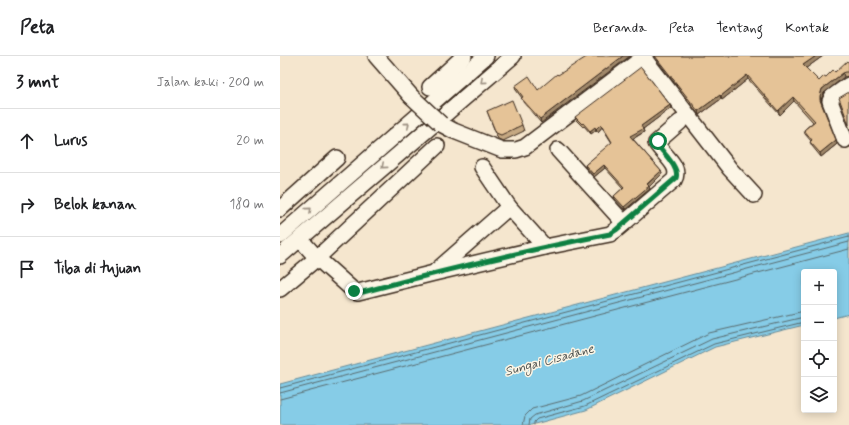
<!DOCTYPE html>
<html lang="id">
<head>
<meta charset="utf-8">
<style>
	:root { --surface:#fff; --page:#f2f2f2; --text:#202124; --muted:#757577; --line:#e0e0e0 }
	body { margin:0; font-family:Mynerve,sans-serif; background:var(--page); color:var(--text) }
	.controls { position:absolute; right:12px; bottom:12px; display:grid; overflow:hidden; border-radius:4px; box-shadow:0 2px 10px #0003 }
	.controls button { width:36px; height:36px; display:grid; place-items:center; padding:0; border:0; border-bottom:1px solid var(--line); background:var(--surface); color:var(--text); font:20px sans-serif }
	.stop { position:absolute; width:12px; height:12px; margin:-9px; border:3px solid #0b8043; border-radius:50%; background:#fff }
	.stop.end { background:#0b8043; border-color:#fff; box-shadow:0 1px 4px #0008 }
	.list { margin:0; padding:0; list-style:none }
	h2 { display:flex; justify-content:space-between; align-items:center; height:52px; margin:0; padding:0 16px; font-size:17px }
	h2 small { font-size:13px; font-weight:400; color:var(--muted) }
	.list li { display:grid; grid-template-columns:26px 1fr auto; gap:12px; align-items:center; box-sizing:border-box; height:64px; padding:0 16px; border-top:1px solid var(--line) }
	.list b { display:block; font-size:15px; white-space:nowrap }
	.list em { font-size:13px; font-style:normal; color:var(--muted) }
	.icon { flex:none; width:22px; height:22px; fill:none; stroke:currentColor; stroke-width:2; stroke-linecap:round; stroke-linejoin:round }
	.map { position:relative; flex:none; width:569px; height:369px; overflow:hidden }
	header { display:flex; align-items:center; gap:24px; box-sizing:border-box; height:56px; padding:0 20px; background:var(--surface); border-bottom:1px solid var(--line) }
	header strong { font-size:19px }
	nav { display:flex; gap:22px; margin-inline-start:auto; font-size:14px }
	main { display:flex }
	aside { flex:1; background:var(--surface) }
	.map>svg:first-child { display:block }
	.water { fill:#86cce7; stroke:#688b97 }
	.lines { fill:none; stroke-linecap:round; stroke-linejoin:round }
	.shore { stroke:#596b6e; stroke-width:1 }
	.minor-casing { stroke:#3b2a1e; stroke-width:18 }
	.minor { stroke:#fcf5e5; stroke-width:15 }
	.minor-bridge-casing { stroke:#3b2a1e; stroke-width:18; stroke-linecap:butt }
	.minor-bridge { stroke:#fcf5e5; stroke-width:15 }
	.wall { fill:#c5a882; stroke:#3b2a1e }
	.shaded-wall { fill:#a0886a; stroke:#3b2a1e }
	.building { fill:#e5c397; stroke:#3b2a1e }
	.oneway { stroke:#9c9082 }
	.route { stroke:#0b8043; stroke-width:5 }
	.labels { text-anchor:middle; stroke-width:3; stroke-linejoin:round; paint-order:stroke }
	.water-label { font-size:13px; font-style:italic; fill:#4e5250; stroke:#fcf5e5 }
</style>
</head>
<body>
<header>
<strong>Peta</strong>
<nav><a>Beranda</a><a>Peta</a><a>Tentang</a><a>Kontak</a></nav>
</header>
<main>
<aside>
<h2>3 mnt<small>Jalan kaki · 200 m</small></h2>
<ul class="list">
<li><svg class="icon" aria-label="ahead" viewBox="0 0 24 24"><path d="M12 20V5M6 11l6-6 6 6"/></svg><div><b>Lurus</b></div><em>20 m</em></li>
<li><svg class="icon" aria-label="right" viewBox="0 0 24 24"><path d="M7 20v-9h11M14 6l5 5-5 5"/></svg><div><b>Belok kanan</b></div><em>180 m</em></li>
<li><svg class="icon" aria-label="arrive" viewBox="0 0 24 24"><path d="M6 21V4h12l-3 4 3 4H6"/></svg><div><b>Tiba di tujuan</b></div></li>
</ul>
</aside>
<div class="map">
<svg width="569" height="369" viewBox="0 0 569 369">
	<rect width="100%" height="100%" fill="#f5e6ce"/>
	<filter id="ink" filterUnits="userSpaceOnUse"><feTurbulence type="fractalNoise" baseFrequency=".025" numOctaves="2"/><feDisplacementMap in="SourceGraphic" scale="8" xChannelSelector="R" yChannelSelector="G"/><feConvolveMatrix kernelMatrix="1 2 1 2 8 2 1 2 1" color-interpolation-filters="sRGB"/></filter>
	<g filter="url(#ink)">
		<path class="water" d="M569,177V258L554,262V216H524V269L435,291L306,354L251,369H0V328Z"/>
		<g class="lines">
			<g class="shore">
				<path d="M0,332L569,181"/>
				<path d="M0,337L569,186"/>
				<path d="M0,343L569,193"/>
				<path d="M243,369L245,360L252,353L301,340L429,277L524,255"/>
				<path d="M249,369L250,363L255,359L303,345L432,283L524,261"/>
				<path d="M254,369V366L257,363L305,350L434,288L524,266"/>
			</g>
			<defs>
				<g id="minor">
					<path d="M96,0L131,40"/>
					<path d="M363,1L450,113L474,139"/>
					<path d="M150,31L184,0"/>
					<path d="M161,68L174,75L222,94H236L245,91L365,0"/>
					<path d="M565,84L550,45L552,41L569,29"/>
					<path d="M278,94L344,167"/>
					<path d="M202,111L229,151L265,191"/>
					<path d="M0,153L57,102"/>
					<path d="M0,180L206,0"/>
					<path d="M20,183L37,202L74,235L78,236L154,217L265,191L330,178L336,174L394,124C402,110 383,99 376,87L400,66"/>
					<path d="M0,200L233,0"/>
					<path d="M156,215L229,151"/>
					<path d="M0,233L37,202L157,90"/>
				</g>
			</defs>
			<use href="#minor" class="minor-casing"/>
			<use href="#minor" class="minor"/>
			<defs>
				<path id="minor-bridge" d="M131,40L161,68"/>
			</defs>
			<use href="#minor-bridge" class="minor-bridge-casing"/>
			<use href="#minor-bridge" class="minor-bridge"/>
		</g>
		<g class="wall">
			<path d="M374,0H543L526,12L539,25L555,16L569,7V20L564,21L544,37L541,44V48L557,88L541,101L532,90L530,86L531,85L525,78L524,74L533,66L514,45L500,59L468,23L442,44L441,43L419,59Z"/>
			<path d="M235,30L258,34L261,67L243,46L242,42L236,34Z"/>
			<path d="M390,49L391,52L363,73L364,76L353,83L381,115L382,118L369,131L370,133L345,154L335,143L334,140L343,132L325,112L314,121L306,112L305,109L332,87L322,71L318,76L316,74L311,78L304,70L303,71L296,64L295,61Z"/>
			<path d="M207,55L242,69L244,75L223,85L218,83Z"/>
		</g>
		<g class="shaded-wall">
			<path d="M343,0H350L261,67L260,63Z"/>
			<path d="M536,0H543L525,13L523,9Z"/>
			<path d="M563,17L564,21L544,37L541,44L542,48L540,40L542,33Z"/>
			<path d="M467,19L468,23L442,44L441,40Z"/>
			<path d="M440,39L441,43L419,59L418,55Z"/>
			<path d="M513,41L514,45L500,59L498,55Z"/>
			<path d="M390,49L391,52L363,73L364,76L352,83L350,80L361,70Z"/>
			<path d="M321,68L322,71L318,76L316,73Z"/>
			<path d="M315,71L316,74L311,78L310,75Z"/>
			<path d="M556,84L557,88L541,101L540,97Z"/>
			<path d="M324,109L325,112L314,121L313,118Z"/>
			<path d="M381,115L382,118L369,131L370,133L345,154L344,151Z"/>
		</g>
		<g class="building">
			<path d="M308,0H343L260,63L241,42L243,41L235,30L249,20L258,34L277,18L278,19Z"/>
			<path d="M375,0H536L523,9L539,25L544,20L546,21L553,14L555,16L567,5L569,7V16H566L563,17L542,33L540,40V44L556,84L540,97L530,86L532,84L524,74L535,65L513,41L498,55L467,19L441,40L440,39L418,55Z"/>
			<path d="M361,11L390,49L361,70L363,73L350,80L381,115L367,128L369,130L344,151L334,140L344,131L324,109L313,118L305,109L332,86L321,68L316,73L315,71L310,75L303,67L302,68L295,61Z"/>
			<path d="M569,36V69L559,42Z"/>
			<path d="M232,44L242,69L221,79L216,77L207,55Z"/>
		</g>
		<defs><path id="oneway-chevron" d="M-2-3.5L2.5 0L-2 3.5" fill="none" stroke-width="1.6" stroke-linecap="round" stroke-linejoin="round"/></defs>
		<g class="oneway">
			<use href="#oneway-chevron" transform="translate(203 25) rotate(139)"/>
			<use href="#oneway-chevron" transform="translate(127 69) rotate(-41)"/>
			<use href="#oneway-chevron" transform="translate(104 110) rotate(139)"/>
			<use href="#oneway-chevron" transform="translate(29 154) rotate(-41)"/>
		</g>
	</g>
	<g class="lines" filter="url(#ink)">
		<path class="route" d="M74,235L78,236H83C165,214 247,194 330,178L336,174L396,122C400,112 383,97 377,88L378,85"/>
	</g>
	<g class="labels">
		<g class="water-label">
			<text transform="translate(269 303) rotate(-15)" y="5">Sungai Cisadane</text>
		</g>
	</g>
</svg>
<div class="controls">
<button>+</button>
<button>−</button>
<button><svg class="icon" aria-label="locate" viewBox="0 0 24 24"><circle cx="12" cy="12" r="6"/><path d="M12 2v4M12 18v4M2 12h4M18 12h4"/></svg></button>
<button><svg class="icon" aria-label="layers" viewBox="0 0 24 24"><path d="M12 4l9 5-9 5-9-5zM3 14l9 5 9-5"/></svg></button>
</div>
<div class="stop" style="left:378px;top:85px"></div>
<div class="stop end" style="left:74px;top:235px"></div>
</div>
</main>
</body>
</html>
